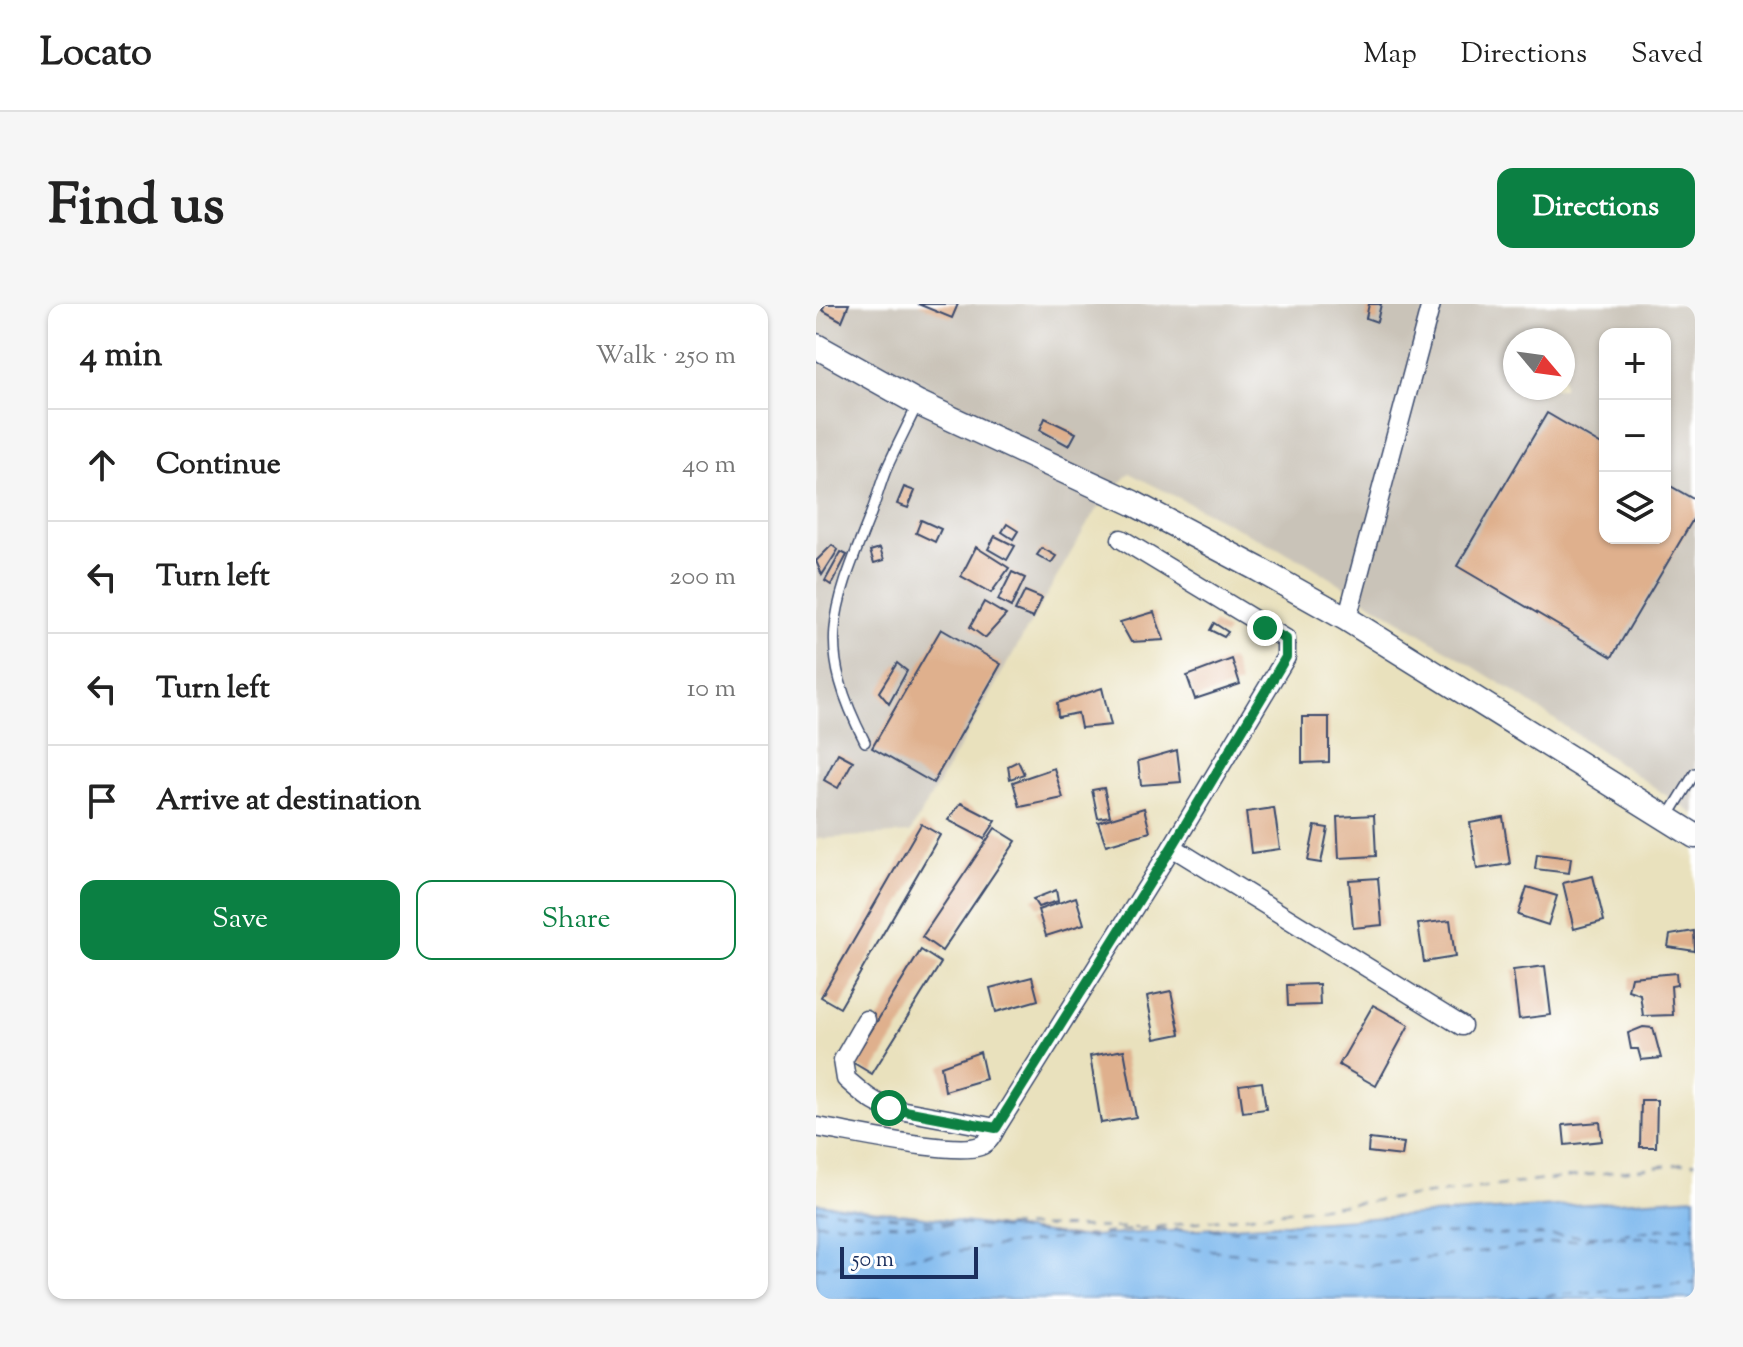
<!DOCTYPE html>
<html lang="en">
<head>
<meta charset="utf-8">
<style>
	:root { --surface:#fff; --page:#f6f6f6; --text:#222; --muted:#767676; --line:#e0e0e0; --accent:#0b8043 }
	body { margin:0; font-family:"Sorts Mill Goudy",serif; background:var(--page); color:var(--text) }
	.controls { position:absolute; right:24px; top:24px; display:grid; overflow:hidden; border-radius:16px; box-shadow:0 2px 6px #0004 }
	.controls button { width:72px; height:72px; display:grid; place-items:center; padding:0; border:0; border-bottom:2px solid var(--line); background:var(--surface); color:var(--text); font:40px sans-serif }
	.compass { position:absolute; left:687px; top:24px; width:72px; height:72px; border-radius:50%; background:var(--surface); box-shadow:0 2px 6px #0004; rotate:119deg }
	.scale { position:absolute; left:24px; bottom:20px; width:138px; box-sizing:border-box; padding-left:8px; border:4px solid #1b2f5e; border-top:0; font-size:22px; line-height:28px; white-space:nowrap; color:#1b2f5e; -webkit-text-stroke:6px #fff; paint-order:stroke }
	.stop { position:absolute; width:24px; height:24px; margin:-18px; border:6px solid #0b8043; border-radius:50%; background:#fff }
	.stop.end { background:#0b8043; border-color:#fff; box-shadow:0 2px 8px #0008 }
	.list { margin:0; padding:0; list-style:none }
	h2 { display:flex; justify-content:space-between; align-items:center; height:104px; margin:0; padding:0 32px; font-size:34px }
	h2 small { font-size:26px; font-weight:400; color:var(--muted) }
	.list li { display:grid; grid-template-columns:52px 1fr auto; gap:24px; align-items:center; box-sizing:border-box; height:112px; padding:0 32px; border-top:2px solid var(--line) }
	.list b { display:block; font-size:30px; white-space:nowrap }
	.list em { font-size:26px; font-style:normal; color:var(--muted) }
	.actions { display:flex; gap:16px; padding:24px 32px }
	.actions a { flex:1; padding:18px 0; border:2px solid var(--accent); border-radius:16px; text-align:center; font-size:28px; color:var(--accent) }
	.actions .main { background:var(--accent); color:#fff }
	.icon { flex:none; width:44px; height:44px; fill:none; stroke:currentColor; stroke-width:2; stroke-linecap:round; stroke-linejoin:round }
	.map { position:relative; flex:none; width:879px; height:995px; overflow:hidden; border-radius:16px }
	header { display:flex; align-items:center; gap:48px; box-sizing:border-box; height:112px; padding:0 40px; background:var(--surface); border-bottom:2px solid var(--line) }
	header strong { font-size:38px }
	nav { display:flex; gap:44px; margin-inline-start:auto; font-size:28px }
	.intro { display:flex; align-items:center; justify-content:space-between; box-sizing:border-box; height:192px; padding:0 48px }
	h1 { margin:0; font-size:56px }
	.button { padding:20px 36px; border-radius:16px; background:var(--accent); color:#fff; font-size:28px; font-weight:700 }
	main { display:flex; gap:48px; padding:0 48px }
	aside { flex:1; background:var(--surface); border-radius:16px; box-shadow:0 2px 6px #0004 }
	.map>svg:first-child { display:block }
	.industrial { fill:#c9c3b8; fill-rule:evenodd }
	.water { fill:#7cb7ed; stroke:#4c73a6; stroke-width:2 }
	.lines { fill:none; stroke-linecap:round; stroke-linejoin:round }
	.ferry { stroke:#385889; stroke-width:2; stroke-dasharray:10 8; stroke-linecap:butt }
	.building { fill:#dfb08d }
	.lane-casing { stroke:#3a4a6c; stroke-width:12 }
	.street-casing { stroke:#3a4a6c; stroke-width:21 }
	.secondary-casing { stroke:#3a4a6c; stroke-width:27 }
	.lane { stroke:#fff; stroke-width:9 }
	.street { stroke:#fff; stroke-width:18 }
	.secondary { stroke:#fff; stroke-width:24 }
	.route { stroke:#0b8043; stroke-width:10 }
</style>
</head>
<body>
<header>
<strong>Locato</strong>
<nav><a>Map</a><a>Directions</a><a>Saved</a></nav>
</header>
<div class="intro"><h1>Find us</h1><a class="button">Directions</a></div>
<main>
<aside>
<h2>4 min<small>Walk · 250 m</small></h2>
<ul class="list">
<li><svg class="icon" aria-label="ahead" viewBox="0 0 24 24"><path d="M12 20V5M6 11l6-6 6 6"/></svg><div><b>Continue</b></div><em>40 m</em></li>
<li><svg class="icon" aria-label="left" viewBox="0 0 24 24"><path d="M17 20v-9H6M10 6l-5 5 5 5"/></svg><div><b>Turn left</b></div><em>200 m</em></li>
<li><svg class="icon" aria-label="left" viewBox="0 0 24 24"><path d="M17 20v-9H6M10 6l-5 5 5 5"/></svg><div><b>Turn left</b></div><em>10 m</em></li>
<li><svg class="icon" aria-label="arrive" viewBox="0 0 24 24"><path d="M6 21V4h12l-3 4 3 4H6"/></svg><div><b>Arrive at destination</b></div></li>
</ul>
<div class="actions"><a class="main">Save</a><a>Share</a></div>
</aside>
<div class="map">
<svg width="879" height="995" viewBox="0 0 879 995">
	<rect width="100%" height="100%" fill="#fff"/>
	<filter id="ink" filterUnits="userSpaceOnUse"><feTurbulence type="fractalNoise" baseFrequency=".0125" numOctaves="2"/><feDisplacementMap in="SourceGraphic" scale="16" xChannelSelector="R" yChannelSelector="G"/><feConvolveMatrix kernelMatrix="1 2 1 2 8 2 1 2 1" color-interpolation-filters="sRGB"/></filter>
	<filter id="wash" filterUnits="userSpaceOnUse"><feTurbulence type="fractalNoise" baseFrequency=".006" numOctaves="4" result="noise"/><feDisplacementMap in="SourceGraphic" scale="32" xChannelSelector="R" yChannelSelector="G"/><feGaussianBlur stdDeviation="1.8" result="paint"/><feColorMatrix in="noise" values="0 0 0 0 0 0 0 0 0 0 0 0 0 0 0 0 0 1.4 0 .05"/><feComposite in="paint" operator="in"/></filter>
	<g filter="url(#wash)">
		<rect width="100%" height="100%" fill="#e9e1bd"/>
		<path class="industrial" d="M0,0H879V511L698,388L489,258L313,169L276,212L94,529L0,535ZM789,30H849V234H789ZM699,36H747V84H699Z"/>
		<path class="water" d="M879,893V995H0V899L262,933Z"/>
		<g class="lines">
			<g class="ferry">
				<path d="M0,905L258,932"/>
				<path d="M0,919L142,921"/>
				<path d="M172,922L322,924"/>
				<path d="M340,925L782,932"/>
				<path d="M268,933L550,962L879,921"/>
				<path d="M800,933L879,934"/>
				<path d="M0,964L879,858"/>
				<path d="M694,995L879,979"/>
			</g>
		</g>
		<g id="blocks">
			<g class="building">
				<path d="M9,0H33L26,17L6,6Z"/>
				<path d="M102,0H142L136,14Z"/>
				<path d="M553,0H565L561,18L550,14Z"/>
				<path d="M731,109L789,143V234H849V179L879,196V212L796,353L641,262Z"/>
				<path d="M229,114L260,129L253,142L224,126Z"/>
				<path d="M88,183L99,187L92,204L81,200Z"/>
				<path d="M105,216L125,225L119,238L100,229Z"/>
				<path d="M191,220L202,227L197,235L186,228Z"/>
				<path d="M179,232L199,242L191,256L172,245Z"/>
				<path d="M16,241L22,246L6,271L0,257Z"/>
				<path d="M160,243L193,264L175,289L145,272Z"/>
				<path d="M64,244L68,256L58,259L54,247Z"/>
				<path d="M226,244L240,252L235,259L221,251Z"/>
				<path d="M25,248L31,251L15,281L9,277Z"/>
				<path d="M196,268L209,274L195,303L182,296Z"/>
				<path d="M209,287L226,294L217,314L199,307Z"/>
				<path d="M168,298L190,311L169,334L154,323Z"/>
				<path d="M338,308L348,336L315,338L304,318Z"/>
				<path d="M398,319L412,328L408,333L394,326Z"/>
				<path d="M125,325L185,360L117,479L56,444Z"/>
				<path d="M416,355L424,380L379,395L371,372Z"/>
				<path d="M81,359L91,367L73,400L63,388Z"/>
				<path d="M286,384L295,421L265,424L262,409L242,413L241,399Z"/>
				<path d="M486,413H513V458L486,459Z"/>
				<path d="M361,446L365,478L325,481L322,457Z"/>
				<path d="M22,449L37,457L22,484L8,476Z"/>
				<path d="M202,457L208,470L194,475L192,462Z"/>
				<path d="M238,464L247,494L204,503L197,478Z"/>
				<path d="M288,484L294,512L282,514L276,486Z"/>
				<path d="M145,499L180,517L168,535L132,516Z"/>
				<path d="M328,504L334,528L290,541L282,518Z"/>
				<path d="M458,504L464,545L435,549L430,508Z"/>
				<path d="M558,511L560,552L523,554L521,513Z"/>
				<path d="M687,513L694,560L661,565L654,519Z"/>
				<path d="M105,520L124,531L24,704L5,693Z"/>
				<path d="M499,522L512,524L505,559L492,557Z"/>
				<path d="M179,524L200,537L126,647L106,633Z"/>
				<path d="M721,550L755,554L753,569L719,565Z"/>
				<path d="M777,572L788,617L758,625L747,579Z"/>
				<path d="M562,574L566,621L537,624L533,576Z"/>
				<path d="M711,583L741,592L732,621L702,611Z"/>
				<path d="M240,586L242,597L222,603L217,595Z"/>
				<path d="M260,593L268,620L230,632L222,606Z"/>
				<path d="M634,616L639,653L608,658L602,620Z"/>
				<path d="M878,627L879,647L852,643L854,631Z"/>
				<path d="M105,646L125,659L56,770L36,758Z"/>
				<path d="M729,662L735,711L703,715L697,666Z"/>
				<path d="M860,669L861,681L855,682L857,711L827,712L824,690L812,686L815,673Z"/>
				<path d="M216,673L222,696L180,708L174,684Z"/>
				<path d="M503,680L504,701L472,702L471,681Z"/>
				<path d="M355,687L364,730L339,735L331,692Z"/>
				<path d="M557,701L593,721L560,782L523,761Z"/>
				<path d="M827,723L837,724L845,754L825,756L822,745H815L812,729Z"/>
				<path d="M308,746L320,813L285,819L274,752Z"/>
				<path d="M164,748L170,775L129,787L125,762Z"/>
				<path d="M446,778L450,805L427,808L423,781Z"/>
				<path d="M825,796H841L840,843H824Z"/>
				<path d="M784,818L786,837L749,841L747,821Z"/>
				<path d="M553,835L588,839L586,852L552,848Z"/>
			</g>
		</g>
	</g>
	<g filter="url(#ink)">
		<use href="#blocks" fill-opacity="0" stroke="#3a4a6c" stroke-width="2"/>
		<g class="lines">
			<defs>
				<g id="lane">
					<path d="M49,438C0,343 16,307 54,212C60,197 64,181 70,166C80,143 92,121 102,99"/>
					<path d="M852,513L879,469"/>
				</g>
				<g id="street">
					<path d="M531,315L615,0"/>
					<path d="M356,543L646,722"/>
					<path d="M50,716L27,756L30,775C44,787 55,798 73,804L180,824L356,543L470,353V335L305,235"/>
					<path d="M0,823C33,828 138,852 164,842C172,839 176,832 180,824"/>
				</g>
				<path id="secondary" d="M0,42L102,99L317,199L442,265L531,315L879,532"/>
			</defs>
			<use href="#lane" class="lane-casing"/>
			<use href="#street" class="street-casing"/>
			<use href="#secondary" class="secondary-casing"/>
			<use href="#lane" class="lane"/>
			<use href="#street" class="street"/>
			<use href="#secondary" class="secondary"/>
		</g>
	</g>
	<g class="lines" filter="url(#ink)">
		<path class="route" d="M73,804L180,824L356,543L470,353V335L449,324"/>
	</g>
</svg>
<div class="controls">
<button>+</button>
<button>−</button>
<button><svg class="icon" aria-label="layers" viewBox="0 0 24 24"><path d="M12 4l9 5-9 5-9-5zM3 14l9 5 9-5"/></svg></button>
</div>
<svg class="compass" viewBox="-18 -18 36 36"><path d="M0-13l5 13h-10z" fill="#e53935"/><path d="M0 13l5-13h-10z" fill="#767676"/></svg>
<div class="scale">50 m</div>
<div class="stop" style="left:73px;top:804px"></div>
<div class="stop end" style="left:449px;top:324px"></div>
</div>
</main>
</body>
</html>
